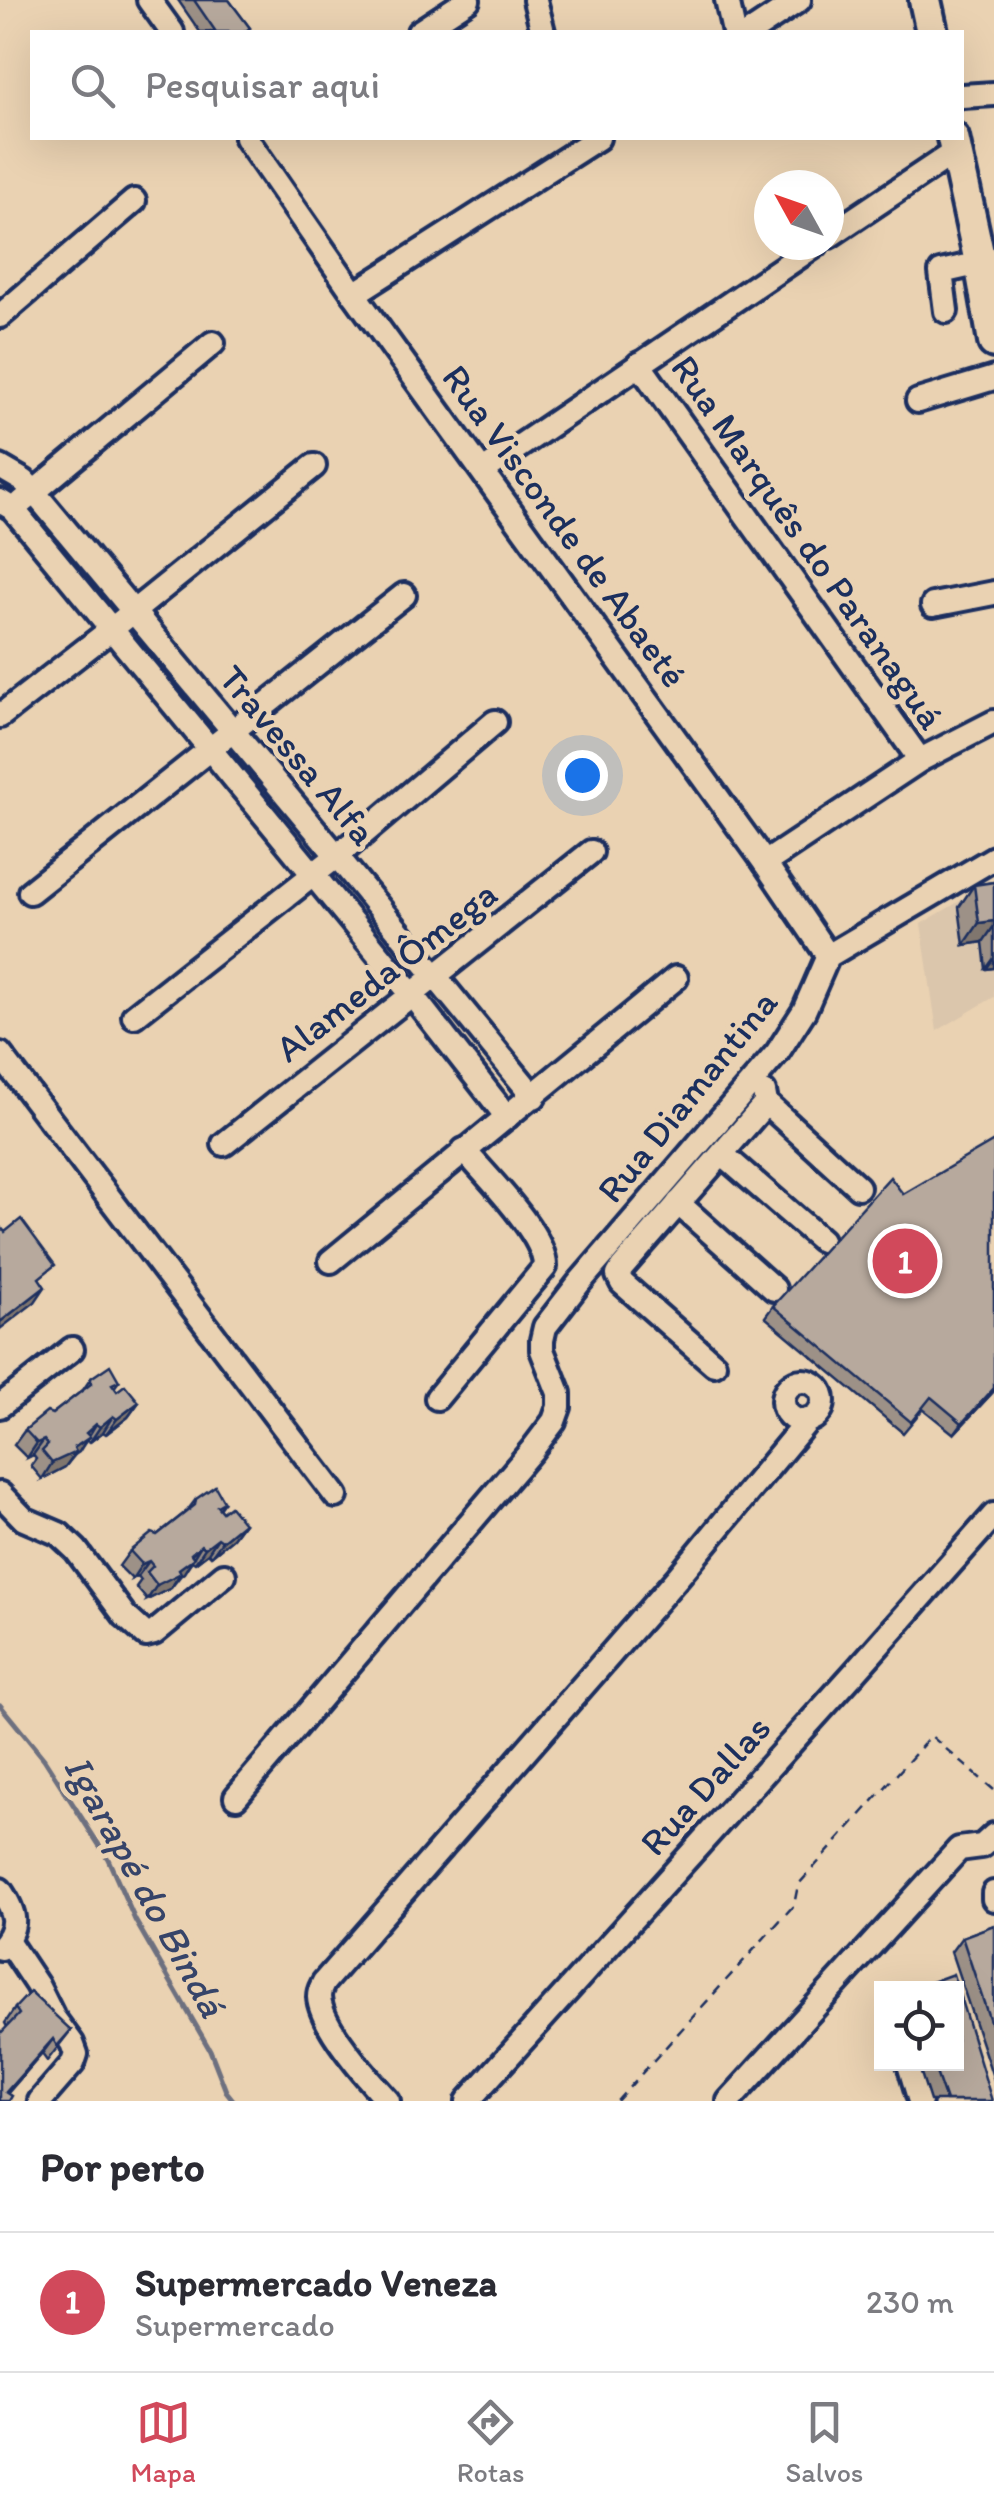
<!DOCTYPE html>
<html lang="pt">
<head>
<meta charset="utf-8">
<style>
	:root { --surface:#fff; --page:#f2f2f3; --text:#2b2b33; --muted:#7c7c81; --line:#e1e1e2; --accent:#d1495b }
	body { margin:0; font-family:Itim,sans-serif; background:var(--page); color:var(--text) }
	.controls { position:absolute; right:30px; bottom:30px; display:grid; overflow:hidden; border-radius:0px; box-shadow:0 10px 40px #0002 }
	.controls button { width:90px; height:90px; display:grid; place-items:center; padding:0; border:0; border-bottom:2px solid var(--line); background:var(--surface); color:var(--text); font:50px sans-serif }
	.compass { position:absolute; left:754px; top:170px; width:90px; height:90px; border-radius:50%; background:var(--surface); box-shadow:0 10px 40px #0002; rotate:310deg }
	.you { position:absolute; left:582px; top:775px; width:35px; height:35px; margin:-25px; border:8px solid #fff; border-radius:50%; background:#1a73e8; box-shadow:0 0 0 15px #1a73e833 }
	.badge { display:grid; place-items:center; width:65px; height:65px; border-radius:50%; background:var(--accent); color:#fff; font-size:32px; font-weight:700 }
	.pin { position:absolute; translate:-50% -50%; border:5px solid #fff; box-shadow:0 2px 10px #0006 }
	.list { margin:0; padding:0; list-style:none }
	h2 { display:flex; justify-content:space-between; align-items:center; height:130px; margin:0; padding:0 40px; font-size:42px }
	h2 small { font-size:32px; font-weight:400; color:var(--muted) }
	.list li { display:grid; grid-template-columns:65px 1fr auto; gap:30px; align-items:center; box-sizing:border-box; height:140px; padding:0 40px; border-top:2px solid var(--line) }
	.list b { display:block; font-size:38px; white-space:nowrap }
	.list p { margin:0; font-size:32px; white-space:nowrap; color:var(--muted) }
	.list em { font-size:32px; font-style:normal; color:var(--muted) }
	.icon { flex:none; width:55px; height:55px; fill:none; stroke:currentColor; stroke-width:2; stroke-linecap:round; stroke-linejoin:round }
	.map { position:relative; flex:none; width:994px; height:2101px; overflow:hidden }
	.search { position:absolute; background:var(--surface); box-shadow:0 10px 40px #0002; left:30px; right:30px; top:30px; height:110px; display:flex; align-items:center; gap:25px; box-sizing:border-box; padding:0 35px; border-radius:0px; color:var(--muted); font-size:38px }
	.sheet { height:270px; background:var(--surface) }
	nav { display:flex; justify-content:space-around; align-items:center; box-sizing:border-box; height:140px; border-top:2px solid var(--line); background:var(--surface); font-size:28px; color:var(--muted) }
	nav a { display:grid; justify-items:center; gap:5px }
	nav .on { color:var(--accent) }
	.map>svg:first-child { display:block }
	.built { fill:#dbc6ac }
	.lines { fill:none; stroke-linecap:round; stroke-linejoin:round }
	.stream { stroke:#6d6f7f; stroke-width:5 }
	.minor-casing { stroke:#1b2f5e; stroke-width:30 }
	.major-casing { stroke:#1b2f5e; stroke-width:38 }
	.path { stroke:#1b2f5e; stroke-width:2.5; stroke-dasharray:10 8; stroke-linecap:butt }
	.minor { stroke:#ead2b2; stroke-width:22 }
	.major { stroke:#ead2b2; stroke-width:30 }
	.wall { fill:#9d9187; stroke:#1b2f5e; stroke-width:2.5 }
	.shaded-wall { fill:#80766e; stroke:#1b2f5e; stroke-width:2.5 }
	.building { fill:#b7a99d; stroke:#1b2f5e; stroke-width:2.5 }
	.labels { text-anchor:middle; stroke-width:10; stroke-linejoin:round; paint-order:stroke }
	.street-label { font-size:38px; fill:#1b2f5e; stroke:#ead2b2 }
	.water-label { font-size:40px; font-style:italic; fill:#364469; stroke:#ead2b2 }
</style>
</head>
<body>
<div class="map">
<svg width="994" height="2101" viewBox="0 0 994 2101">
	<rect width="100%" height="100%" fill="#ead2b2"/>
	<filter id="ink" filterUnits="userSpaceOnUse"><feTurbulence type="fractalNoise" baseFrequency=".01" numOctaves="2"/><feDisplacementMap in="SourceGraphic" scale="20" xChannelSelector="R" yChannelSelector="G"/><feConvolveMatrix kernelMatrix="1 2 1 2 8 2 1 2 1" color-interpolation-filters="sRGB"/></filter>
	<g filter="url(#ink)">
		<path class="built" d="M994,881V997L937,1031L921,924Z"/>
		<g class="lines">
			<path class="stream" d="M0,1705L44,1759L108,1859L135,1920L210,2050L226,2091L234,2101"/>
			<defs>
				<g id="minor">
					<path d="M149,0L172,32"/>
					<path d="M535,0L543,32"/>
					<path d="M727,0L734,32"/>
					<path d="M419,32L468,0"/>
					<path d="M751,32L799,0"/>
					<path d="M962,96L994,94"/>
					<path d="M246,138L354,294L765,863L828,956"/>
					<path d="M829,236L956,151"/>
					<path d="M354,294L598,138"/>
					<path d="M946,311L941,272L994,260"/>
					<path d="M0,316L134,201"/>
					<path d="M639,364L920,760"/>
					<path d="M918,401L994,378"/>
					<path d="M0,467L24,481L34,492L337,856L534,1097"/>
					<path d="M483,471L816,245"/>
					<path d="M0,501L13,509L412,995L507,1117"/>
					<path d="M22,502L213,343"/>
					<path d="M933,605L994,593"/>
					<path d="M0,716L113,628L314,466"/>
					<path d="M765,863L920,760L994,722"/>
					<path d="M30,892L404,595"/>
					<path d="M134,1016L337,856L495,722"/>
					<path d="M0,1054L336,1496"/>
					<path d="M764,1092L766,1103L858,1187"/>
					<path d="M224,1144L591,852"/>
					<path d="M722,1154L821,1240"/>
					<path d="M678,1203L774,1289"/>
					<path d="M331,1261L676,978"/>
					<path d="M714,1364L622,1283L618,1275L622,1268L766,1103"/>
					<circle cx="803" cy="1401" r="20"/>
					<path d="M437,1398L545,1267C546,1235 486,1176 464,1150"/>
					<path d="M0,1406L72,1349"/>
					<path d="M0,1494L24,1519L59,1534L76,1550L125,1616L146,1635L154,1633L224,1575"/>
					<path d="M236,1797L532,1450L554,1421L559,1407V1393L542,1350V1340L545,1327L579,1283L777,1053L804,1011L828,956L994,858"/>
					<path d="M0,1890C15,1912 20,1926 0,1948"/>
					<path d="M994,1893V1899"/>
					<path d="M7,1940L37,1985L53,2017L72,2043L76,2054L73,2063L40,2101"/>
					<path d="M909,2064L920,2101"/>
					<path d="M388,2101C369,2080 320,2025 319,1997C319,1990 321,1988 324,1982L678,1577L808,1420"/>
					<path d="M468,2101L855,1672L994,1515"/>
					<path d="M729,2101L959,1849L982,1846L994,1835"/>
				</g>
				<g id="major">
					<path d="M925,0L932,32"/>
					<path d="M953,138L980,262L994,342"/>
				</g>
			</defs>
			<use href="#minor" class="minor-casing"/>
			<use href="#major" class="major-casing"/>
			<path class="path" d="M617,2101L794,1905L798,1885L931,1736L994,1790"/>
			<use href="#minor" class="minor"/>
			<use href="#major" class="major"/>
		</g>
		<g class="wall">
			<path d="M178,0H229L250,28L247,32H200Z"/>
			<path d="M994,882V968L986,969L983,942L964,945L959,907L974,885Z"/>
			<path d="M903,1194L994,1391L954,1434L923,1409L903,1433L765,1317L773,1306Z"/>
			<path d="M91,1378L119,1381L114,1388L117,1391L139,1402L128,1417L106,1434L103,1432L90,1442L87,1440L65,1467L42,1479L31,1466L36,1459L33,1455L27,1458L14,1445L25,1430L52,1414L83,1390Z"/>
			<path d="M196,1499L224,1502L219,1509L222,1512L244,1523L233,1538L211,1556L208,1553L195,1563L192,1561L171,1588L147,1600L136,1587L141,1580L138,1576L132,1579L119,1566L130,1551L157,1535L187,1511Z"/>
			<path d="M994,1925V2080L951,1952L962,1937Z"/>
			<path d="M15,2008L71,2030L47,2061L42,2054L0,2101L7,2027L5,2023Z"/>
			<path d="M918,2064H956L992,2101H930Z"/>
		</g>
		<g class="shaded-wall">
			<path d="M994,921V926L983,942L964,945L979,923Z"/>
			<path d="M994,958V968L986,969Z"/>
			<path d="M45,1287L35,1302L0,1329V1322Z"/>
			<path d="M994,1388V1391L954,1434L962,1423Z"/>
			<path d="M139,1402L128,1417L106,1434L117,1419Z"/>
			<path d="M113,1416L103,1432L90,1442L100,1427Z"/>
			<path d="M96,1424L79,1452L73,1456L65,1467L42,1479L52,1463Z"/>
			<path d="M44,1440L33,1455L27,1458L37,1443Z"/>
			<path d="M244,1523L233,1538L211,1556L222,1541Z"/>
			<path d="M218,1538L208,1553L195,1563L205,1548Z"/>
			<path d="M201,1545L184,1573L178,1577L171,1588L147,1600L157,1585Z"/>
			<path d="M149,1561L138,1576L132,1579L142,1564Z"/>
			<path d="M53,2039L42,2054L1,2101L6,2092Z"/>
		</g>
		<g class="building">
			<path d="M194,0H229L250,28L244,32H216Z"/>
			<path d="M994,882V921L979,923L974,885Z"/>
			<path d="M994,1141V1388L962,1423L931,1397L911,1422L773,1306L890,1177L903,1194Z"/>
			<path d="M21,1219L55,1265L39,1278L45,1287L0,1322V1226L5,1232Z"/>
			<path d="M110,1365L119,1381L112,1384L117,1391L125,1385L139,1402L117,1419L113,1416L100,1427L96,1424L86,1433L90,1437L74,1448L76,1452L52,1463L42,1451L48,1445L44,1440L37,1443L25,1430L47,1412L52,1414L91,1384V1378Z"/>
			<path d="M215,1486L224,1502L217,1506L222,1512L230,1506L244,1523L222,1541L218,1538L205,1548L201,1545L191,1554L194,1558L179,1569L181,1573L157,1585L147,1572L153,1566L149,1561L142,1564L130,1551L152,1533L157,1535L195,1505L196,1499Z"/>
			<path d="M994,1925V2033L962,1937Z"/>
			<path d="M953,1974L992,2101H946L933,2064H956V1988H915Z"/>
			<path d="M30,1992L71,2030L57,2046L53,2039L6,2092L12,2096L9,2101H0V2034L19,2014L15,2008Z"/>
		</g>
	</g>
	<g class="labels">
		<g class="street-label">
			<text transform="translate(565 526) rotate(54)" y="13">Rua Visconde de Abaeté</text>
			<text transform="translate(808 542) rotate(55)" y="13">Rua Marquês do Paranaguá</text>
			<text transform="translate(298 755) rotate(50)" y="13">Travessa Alfa</text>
			<text transform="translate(386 971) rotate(-38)" y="13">Alameda Ômega</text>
			<text transform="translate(687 1096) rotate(-51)" y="13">Rua Diamantina</text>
			<text transform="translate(705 1785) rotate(-48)" y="13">Rua Dallas</text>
		</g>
		<g class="water-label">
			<text transform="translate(146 1886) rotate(61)" y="14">Igarapé do Bindá</text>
		</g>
	</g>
</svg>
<div class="controls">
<button><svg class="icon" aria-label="locate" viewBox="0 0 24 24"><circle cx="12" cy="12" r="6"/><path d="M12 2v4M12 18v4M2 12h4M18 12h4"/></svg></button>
</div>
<svg class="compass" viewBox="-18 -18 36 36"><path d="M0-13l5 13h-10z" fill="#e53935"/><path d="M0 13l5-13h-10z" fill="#7c7c81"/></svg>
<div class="you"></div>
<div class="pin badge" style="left:905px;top:1261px">1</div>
<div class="search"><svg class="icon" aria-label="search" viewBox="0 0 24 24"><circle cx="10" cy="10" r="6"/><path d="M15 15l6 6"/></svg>Pesquisar aqui</div>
</div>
<section class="sheet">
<h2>Por perto<small></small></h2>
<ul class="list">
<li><span class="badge">1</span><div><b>Supermercado Veneza</b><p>Supermercado</p></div><em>230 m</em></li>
</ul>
</section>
<nav>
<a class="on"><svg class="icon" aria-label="map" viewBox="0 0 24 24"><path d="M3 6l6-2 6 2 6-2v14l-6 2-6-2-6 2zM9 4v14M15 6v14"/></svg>Mapa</a>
<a><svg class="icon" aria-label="directions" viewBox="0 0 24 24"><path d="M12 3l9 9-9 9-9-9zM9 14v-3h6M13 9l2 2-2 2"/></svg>Rotas</a>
<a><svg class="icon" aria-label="saved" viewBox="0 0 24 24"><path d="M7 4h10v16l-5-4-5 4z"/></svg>Salvos</a>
</nav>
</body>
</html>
